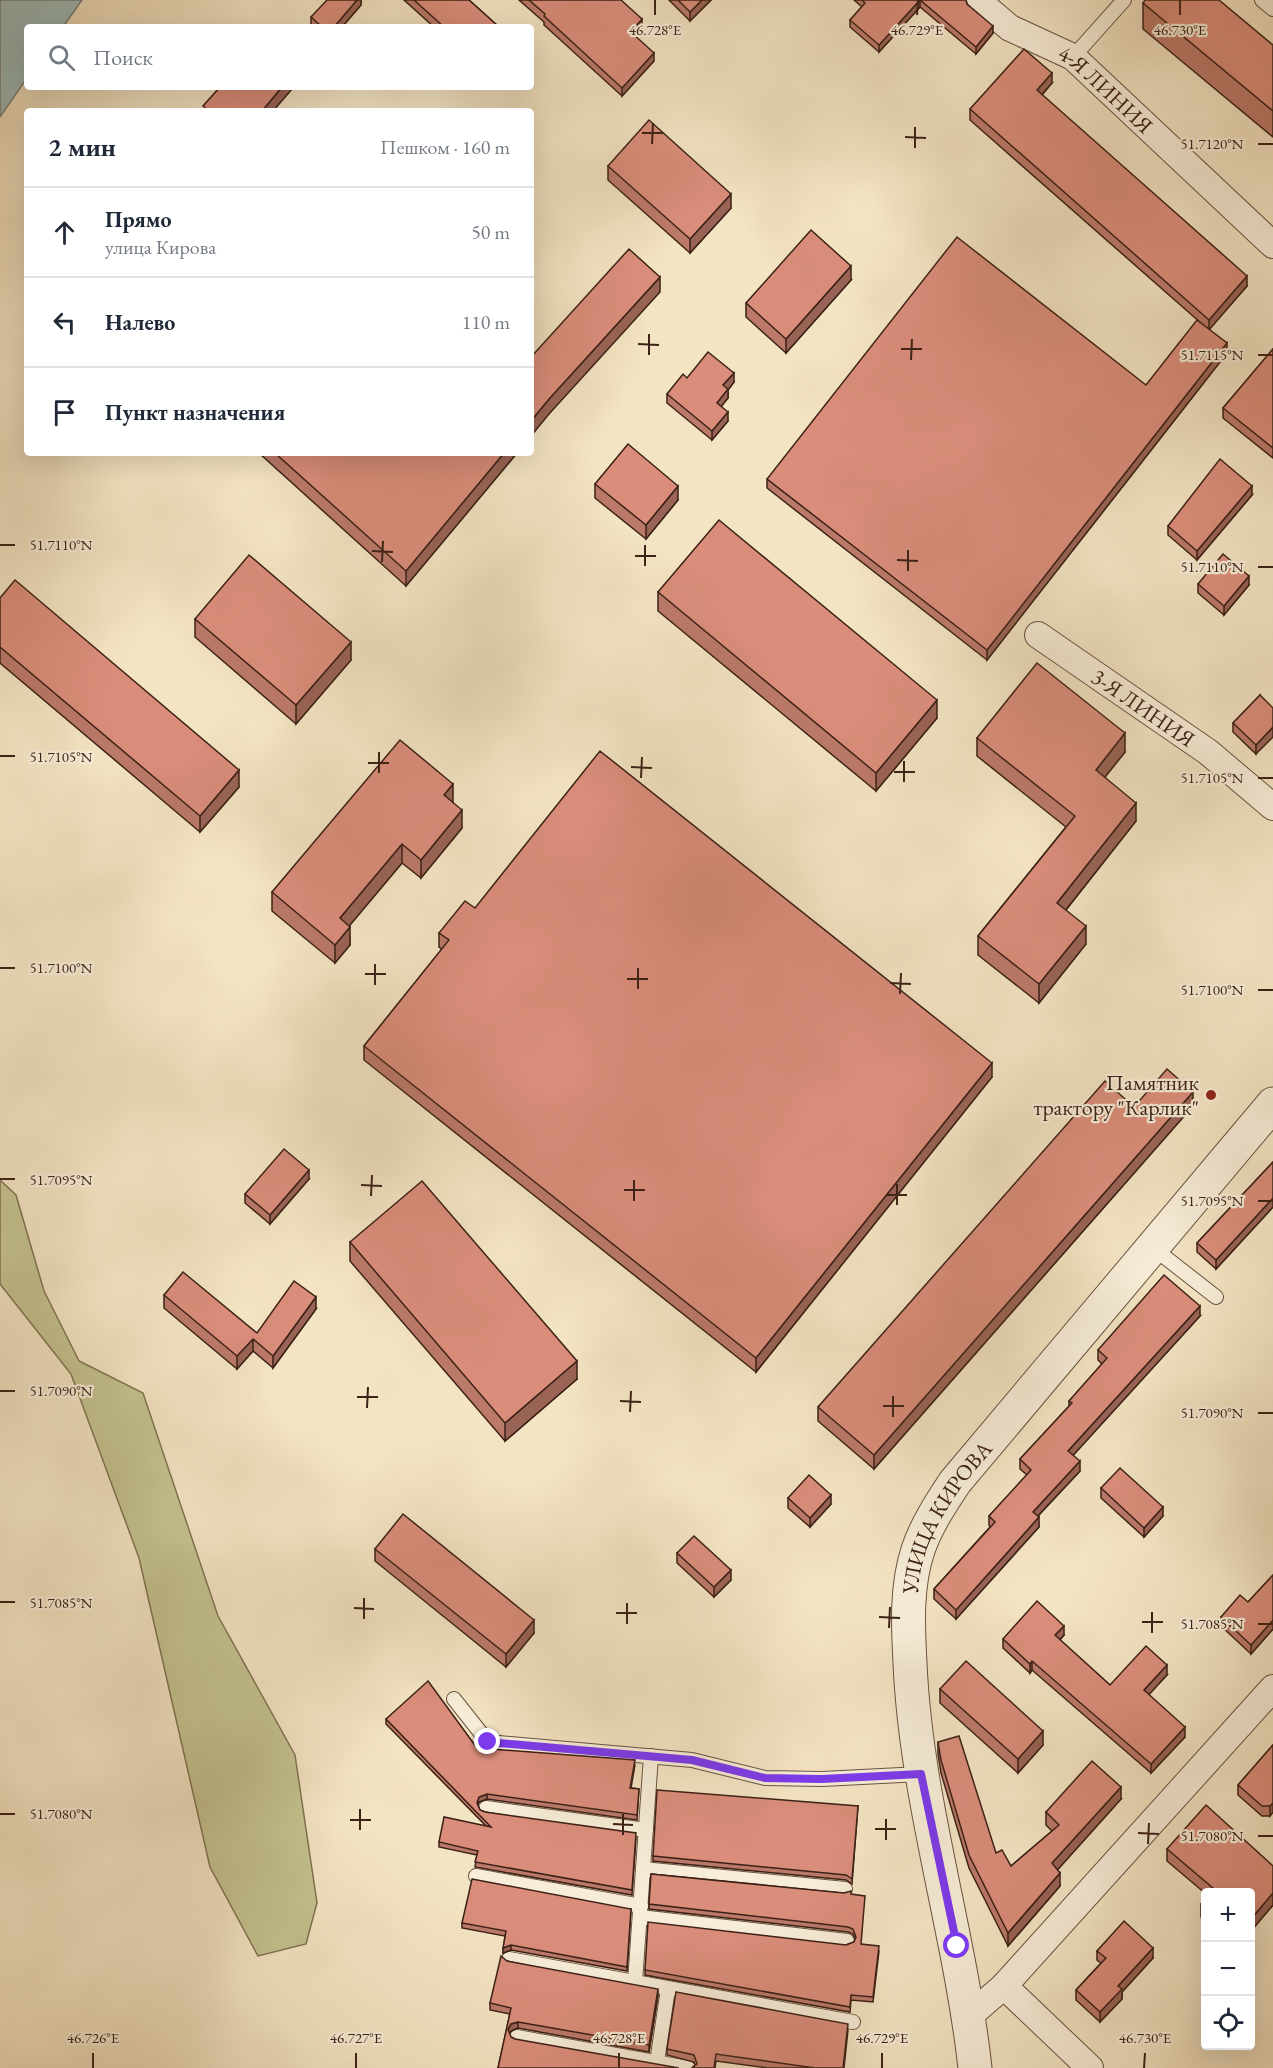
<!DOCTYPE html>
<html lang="ru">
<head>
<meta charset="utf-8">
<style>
	:root { --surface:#fff; --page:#f6f6f7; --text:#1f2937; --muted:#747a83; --line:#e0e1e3 }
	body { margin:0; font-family:"EB Garamond",serif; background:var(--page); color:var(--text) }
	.controls { position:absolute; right:18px; bottom:18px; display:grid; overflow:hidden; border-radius:6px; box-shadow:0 6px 24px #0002 }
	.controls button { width:54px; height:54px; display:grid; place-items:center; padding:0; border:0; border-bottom:2px solid var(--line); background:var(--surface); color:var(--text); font:30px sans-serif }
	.stop { position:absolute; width:18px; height:18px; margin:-14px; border:4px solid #7c3aed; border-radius:50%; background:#fff }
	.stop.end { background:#7c3aed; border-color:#fff; box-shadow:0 2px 6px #0008 }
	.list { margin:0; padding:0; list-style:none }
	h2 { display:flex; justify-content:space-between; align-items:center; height:78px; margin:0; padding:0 24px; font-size:26px }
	h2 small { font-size:20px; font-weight:400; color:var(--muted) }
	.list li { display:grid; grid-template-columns:39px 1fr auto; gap:18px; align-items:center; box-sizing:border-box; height:90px; padding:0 24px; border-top:2px solid var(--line) }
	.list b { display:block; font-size:22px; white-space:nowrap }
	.list p { margin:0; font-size:20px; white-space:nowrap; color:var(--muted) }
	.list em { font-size:20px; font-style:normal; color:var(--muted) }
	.icon { flex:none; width:33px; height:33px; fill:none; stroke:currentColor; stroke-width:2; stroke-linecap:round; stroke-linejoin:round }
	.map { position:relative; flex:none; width:1273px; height:2068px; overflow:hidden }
	.search { position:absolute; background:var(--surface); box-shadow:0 6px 24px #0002; left:24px; top:24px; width:510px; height:66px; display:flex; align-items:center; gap:15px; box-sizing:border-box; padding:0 21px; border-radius:6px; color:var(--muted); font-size:22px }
	.panel { position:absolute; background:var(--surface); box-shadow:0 6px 24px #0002; left:24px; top:108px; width:510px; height:348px; border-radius:6px }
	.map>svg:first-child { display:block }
	.green { fill:#c3c28f; stroke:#807252; stroke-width:1.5 }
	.water { fill:#9dbdbb; stroke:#767f79; stroke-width:1.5 }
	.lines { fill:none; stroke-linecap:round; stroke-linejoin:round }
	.service-casing { stroke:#6a5241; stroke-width:16 }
	.minor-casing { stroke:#6a5241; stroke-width:28 }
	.tertiary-casing { stroke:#6a5241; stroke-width:35 }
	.service { stroke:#f7edd8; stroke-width:14 }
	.minor { stroke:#f7edd8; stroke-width:26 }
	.tertiary { stroke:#f7edd8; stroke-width:33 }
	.wall { fill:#bb796a; stroke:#3c2116; stroke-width:1.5 }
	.shaded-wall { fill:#996356; stroke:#3c2116; stroke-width:1.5 }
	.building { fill:#da8d7b; stroke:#3c2116; stroke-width:1.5 }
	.route { stroke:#7c3aed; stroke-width:8 }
	.ticks { fill:none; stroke:#3c2116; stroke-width:2 }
	.poi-dot { fill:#8f2418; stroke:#f7edd8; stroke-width:2 }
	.labels { text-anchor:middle; stroke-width:4.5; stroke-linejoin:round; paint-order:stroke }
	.street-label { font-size:22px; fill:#3c2116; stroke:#f7edd8 }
	.poi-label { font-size:22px; fill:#3c2116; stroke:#f7edd8; text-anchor:end }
	.ticks-label { font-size:15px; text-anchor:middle; fill:#3c2116; stroke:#f7edd8; stroke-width:4.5; stroke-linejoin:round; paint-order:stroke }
</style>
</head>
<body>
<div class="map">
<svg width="1273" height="2068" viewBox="0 0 1273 2068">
	<rect width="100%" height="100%" fill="#f3e4c3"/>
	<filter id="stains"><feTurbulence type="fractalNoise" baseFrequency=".00333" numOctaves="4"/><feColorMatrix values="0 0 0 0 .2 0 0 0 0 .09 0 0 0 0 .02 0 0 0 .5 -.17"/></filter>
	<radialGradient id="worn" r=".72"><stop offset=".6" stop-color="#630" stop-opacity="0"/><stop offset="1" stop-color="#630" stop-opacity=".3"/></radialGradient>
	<path class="green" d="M0,1180L16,1195L44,1291L79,1361L143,1393L218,1616L295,1755L317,1903L306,1944L258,1956L210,1867L139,1558L71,1374L0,1284Z"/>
	<path class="water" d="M0,0H82L63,27H27V78L0,117Z"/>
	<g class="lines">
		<defs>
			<g id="service">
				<path d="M1262,0L1273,9"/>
				<path d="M1073,57L1124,0"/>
				<path d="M1152,1247L1216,1297"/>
				<path d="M454,1699L488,1742L692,1760L765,1778L822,1779L921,1774"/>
				<path d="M486,1808L646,1830"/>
				<path d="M643,1869L845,1889"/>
				<path d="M476,1876L641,1906"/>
				<path d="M640,1917L847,1941"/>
				<path d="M509,1959L853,2022"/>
				<path d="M635,1982L651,1756"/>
				<path d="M517,2037L688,2068"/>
				<path d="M657,2062L668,1989"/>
			</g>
			<g id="minor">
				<path id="s1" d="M977,0L1010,28L1073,57L1273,245"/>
				<path id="s2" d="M1038,635L1208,752L1273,807"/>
				<path d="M1004,1986L1090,2068"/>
				<path d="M968,2017L1004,1986L1273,1688"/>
			</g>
			<g id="tertiary">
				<path id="s3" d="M975,2068C960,1932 916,1800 910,1663C908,1626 906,1586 918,1550C926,1526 941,1503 955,1482L1273,1104"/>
			</g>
		</defs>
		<use href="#service" class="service-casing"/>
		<use href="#minor" class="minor-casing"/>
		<use href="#tertiary" class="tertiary-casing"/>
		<use href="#service" class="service"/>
		<use href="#minor" class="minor"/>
		<use href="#tertiary" class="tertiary"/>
	</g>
	<g class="wall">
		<path d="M361,0V5L342,27H311V17Z"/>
		<path d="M404,0H469L499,27H434Z"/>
		<path d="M519,0H621L642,28L635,36L654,61L622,96L544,25V22Z"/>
		<path d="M669,0H711L690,21Z"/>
		<path d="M854,0H966L967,4L993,33L976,54L920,7L879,52L850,27V20L862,7Z"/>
		<path d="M1143,3L1273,45V137L1143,29Z"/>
		<path d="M1052,83L1042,95L1247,286L1209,329L1227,353L987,660L767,488V479L1146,385L1202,324L970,120V109Z"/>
		<path d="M608,166L731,208L690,253L608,180Z"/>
		<path d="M851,280L786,353L746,317V303Z"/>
		<path d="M1273,349V458L1223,418V408Z"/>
		<path d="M687,378L734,382L728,390V398L721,406L728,421L712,440L667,403V394Z"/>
		<path d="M259,453H517L406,586Z"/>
		<path d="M595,484L678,500L646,539L595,498Z"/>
		<path d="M1252,495L1197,560L1168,535V526Z"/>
		<path d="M1198,584L1249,585L1224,615L1198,593Z"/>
		<path d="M658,592L937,718L876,791L658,611Z"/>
		<path d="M0,598L239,787L200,832L0,663Z"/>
		<path d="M195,619L351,660L296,724L195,637Z"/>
		<path d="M1260,695L1256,754L1233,732V723Z"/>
		<path d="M977,738L1125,752L1105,777L1136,821L1066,910L1086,944L1039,1003L978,955V936L1066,827L977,756Z"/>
		<path d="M453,802L462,828L421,878L402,863L349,926L350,945L335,963L272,911V892Z"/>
		<path d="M475,908L992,1077L756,1372L364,1060V1046L442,949L439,947V933Z"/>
		<path d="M1193,1106L874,1469L818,1421V1407L1134,1107Z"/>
		<path d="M1273,1162V1207L1216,1269L1197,1252V1243Z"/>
		<path d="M309,1179L270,1224L245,1203V1194Z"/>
		<path d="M350,1242L577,1379L505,1441L350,1261Z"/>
		<path d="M164,1295L257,1333L316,1309L273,1368L253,1351L237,1369L164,1308Z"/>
		<path d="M1200,1316L1073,1455L1080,1471L1038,1516L1039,1527L956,1619L934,1599V1589L990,1527L989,1525V1516L1027,1475L1020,1469V1459L1069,1406V1401L1102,1364L1098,1360V1350Z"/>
		<path d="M1101,1488L1163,1516L1144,1537L1101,1498Z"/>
		<path d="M788,1498L831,1504L810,1527L788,1508Z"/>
		<path d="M375,1549L534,1633L506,1667L375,1561Z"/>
		<path d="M677,1553L731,1580L714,1597L677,1563Z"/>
		<path d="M1273,1575V1629L1251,1654L1221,1626V1617L1248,1602Z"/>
		<path d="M1064,1635L1060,1640L1110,1685L1167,1675L1148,1695L1185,1737L1151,1773L1032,1670L1030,1673L1003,1648V1639Z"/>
		<path d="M940,1689L1043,1745L1018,1773L940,1703Z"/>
		<path d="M386,1719L477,1748L635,1765L631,1788L639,1789L637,1820L487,1799L479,1802L478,1805L480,1810L485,1812L636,1838L632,1895L475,1867L477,1855L439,1847V1842L485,1825L386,1724Z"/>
		<path d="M938,1742L996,1853L1011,1866L1052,1831L1046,1825V1812L1121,1799L1057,1870L1060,1886L1008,1946L969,1868L941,1773L938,1754Z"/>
		<path d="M1273,1745V1812L1270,1816H1262L1238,1795V1785Z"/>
		<path d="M858,1806L852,1884L846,1880L653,1861V1856Z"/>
		<path d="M1167,1849L1273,1866V1905L1251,1931V1893H1206V1894L1167,1861Z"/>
		<path d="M651,1874L851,1894L861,1944L879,1951L873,2002L851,2000L850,2012L645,1975V1970L846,1945L854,1942L855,1939L853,1934L848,1932L649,1909Z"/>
		<path d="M1206,1900V1920L1201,1917V1904Z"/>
		<path d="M631,1909L627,1971L511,1950L503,1953L505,1936L462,1928V1923Z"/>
		<path d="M1097,1951L1153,1958L1122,1992V1999L1100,2022L1076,2000V1990L1101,1963L1097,1960Z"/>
		<path d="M507,1961L658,1995L649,2052L518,2028L511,2031L509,2033L511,2037L515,2039L498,2068L510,2014L490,2010V2003Z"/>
		<path d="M848,2030L844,2068H768L716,2061L715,2068H692L695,2065L694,2062L667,2055V2049Z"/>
	</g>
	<g class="shaded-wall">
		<path d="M357,0H361V5L342,27H334Z"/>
		<path d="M702,0H711L690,21V12Z"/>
		<path d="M920,0V7L879,52V45Z"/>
		<path d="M642,19V28L631,40V32Z"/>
		<path d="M993,26V33L976,54V47Z"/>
		<path d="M654,53V61L622,96V88Z"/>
		<path d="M1052,73V83L1037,100V90Z"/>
		<path d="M282,87H293V88L273,111H262Z"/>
		<path d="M731,194V208L690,253V239Z"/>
		<path d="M851,266V280L786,353V339Z"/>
		<path d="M1247,276V286L1209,330V320Z"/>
		<path d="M660,277V292L549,414L531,436V421L549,399Z"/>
		<path d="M1227,343V353L987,660V650Z"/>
		<path d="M734,373V382L728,390V398L717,412V403L723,385Z"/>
		<path d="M728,412V421L712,440V431Z"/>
		<path d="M504,453H517L406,586V571Z"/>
		<path d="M678,486V500L646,539V525Z"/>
		<path d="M1252,486V495L1197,560V551Z"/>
		<path d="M1249,576V585L1224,615V606Z"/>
		<path d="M351,642V660L296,724V705Z"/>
		<path d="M937,700V718L876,791V773Z"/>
		<path d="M1273,727V737L1256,754V745Z"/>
		<path d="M1125,733V752L1096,788V770Z"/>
		<path d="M239,770V787L200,832V816Z"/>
		<path d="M453,784V803L444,795Z"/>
		<path d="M1136,803V821L1057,921V903Z"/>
		<path d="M462,810V828L421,878V860Z"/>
		<path d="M402,844V863L340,937V918Z"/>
		<path d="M1086,926V944L1039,1003V984Z"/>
		<path d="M350,927V945L335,963V945Z"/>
		<path d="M992,1063V1077L756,1372V1358Z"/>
		<path d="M1193,1092V1106L874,1469V1455Z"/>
		<path d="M309,1170V1179L270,1224V1215Z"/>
		<path d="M1273,1198V1207L1216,1269V1260Z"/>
		<path d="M316,1297V1309L273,1368V1356Z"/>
		<path d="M1200,1306V1316L1068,1461V1451Z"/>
		<path d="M253,1339V1351L237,1369V1356Z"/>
		<path d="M577,1361V1379L505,1441V1423Z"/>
		<path d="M1080,1461V1471L1033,1521V1512Z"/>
		<path d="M831,1495V1504L810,1527V1518Z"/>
		<path d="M1163,1507V1516L1144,1537V1528Z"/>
		<path d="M1039,1517V1527L956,1619V1610Z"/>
		<path d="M731,1570V1580L714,1597V1587Z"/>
		<path d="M534,1620V1633L506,1667V1654Z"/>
		<path d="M1273,1620V1629L1251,1654V1645Z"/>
		<path d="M1064,1626V1635L1055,1645V1635Z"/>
		<path d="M1032,1661V1670L1030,1673V1664Z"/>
		<path d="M1167,1665V1675L1144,1700V1690Z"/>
		<path d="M1185,1727V1737L1151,1773V1764Z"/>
		<path d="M1043,1731V1745L1018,1773V1759Z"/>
		<path d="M1121,1787V1799L1052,1876V1863Z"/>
		<path d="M487,1794V1799L479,1802L477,1807V1803L479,1797Z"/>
		<path d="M1273,1803V1812L1270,1816V1806Z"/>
		<path d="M1060,1873V1886L1008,1946V1933Z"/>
		<path d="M1273,1893V1905L1251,1931V1919Z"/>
		<path d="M511,1945V1950L503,1953V1948Z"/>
		<path d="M1153,1948V1958L1122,1992V1999L1100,2022V2012L1118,1986Z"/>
		<path d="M658,1989V1995L649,2052V2045Z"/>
		<path d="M518,2022V2028L511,2031L508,2036V2029L511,2024Z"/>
	</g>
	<g class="building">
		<path d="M327,0H357L334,27H322L311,17Z"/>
		<path d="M414,0H469L499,27H444Z"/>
		<path d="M529,0H621L642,19L631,32L654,53L622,88L544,16L545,14Z"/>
		<path d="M678,0H702L690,12Z"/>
		<path d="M862,0H920L879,45L850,20L865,3Z"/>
		<path d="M920,0H966L967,4L993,26L976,47Z"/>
		<path d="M1145,0H1219L1273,45V111L1143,3Z"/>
		<path d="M1024,49L1052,73L1037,90L1247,276L1209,320L970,109Z"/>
		<path d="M220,87H282L262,111H209L203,106Z"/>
		<path d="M649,120L731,194L690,239L608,166Z"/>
		<path d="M811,230L851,266L786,339L746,303Z"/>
		<path d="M957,237L1146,385L1197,320L1227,343L987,650L767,479Z"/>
		<path d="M629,249L660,277L549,399L531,421V357Z"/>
		<path d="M1273,349V448L1223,408Z"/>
		<path d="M708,352L734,373L723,385L728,389L717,403L728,412L712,431L667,394L683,374L687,378Z"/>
		<path d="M628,444L678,486L646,525L595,484Z"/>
		<path d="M275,453H504L406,571Z"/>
		<path d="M1220,459L1252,486L1197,551L1168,526Z"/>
		<path d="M719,520L937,700L876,773L658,592Z"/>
		<path d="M1223,554L1249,576L1224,606L1198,584Z"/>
		<path d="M249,555L351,642L296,705L195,619Z"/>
		<path d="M15,580L239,770L200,816L0,647V598Z"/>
		<path d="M1037,663L1125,733L1096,770L1136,803L1057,903L1086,926L1039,984L978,936L1075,816L977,738Z"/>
		<path d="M1260,695L1273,708V727L1256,745L1233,723Z"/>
		<path d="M400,740L453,784L444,795L462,810L421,860L402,844L340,918L350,927L335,945L272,892Z"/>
		<path d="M600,751L992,1063L756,1358L364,1046L449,940L439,933L465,901L475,908Z"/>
		<path d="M1167,1069L1193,1092L874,1455L818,1407L1105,1081L1134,1107Z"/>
		<path d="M284,1149L309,1170L270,1215L245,1194Z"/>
		<path d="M1273,1162V1198L1216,1260L1197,1243Z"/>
		<path d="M422,1181L577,1361L505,1423L350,1242Z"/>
		<path d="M183,1272L257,1333L294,1281L316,1297L273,1356L253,1339L237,1356L164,1295Z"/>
		<path d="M1164,1275L1200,1306L1068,1451L1080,1461L1033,1512L1039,1517L956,1610L934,1589L995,1522L989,1516L1031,1470L1020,1459L1072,1403L1069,1401L1107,1358L1098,1350Z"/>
		<path d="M1120,1468L1163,1507L1144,1528L1101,1488Z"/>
		<path d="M809,1475L831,1495L810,1518L788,1498Z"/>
		<path d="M403,1514L534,1620L506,1654L375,1549Z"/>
		<path d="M694,1536L731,1570L714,1587L677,1553Z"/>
		<path d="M1273,1575V1620L1251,1645L1221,1617L1240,1595L1248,1602Z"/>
		<path d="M1037,1601L1064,1626L1055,1635L1110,1685L1146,1646L1167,1665L1144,1690L1185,1727L1151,1764L1032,1661L1030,1664L1003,1639Z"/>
		<path d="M966,1661L1043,1731L1018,1759L940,1689Z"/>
		<path d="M428,1681L477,1748L635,1760L630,1788L639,1789L637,1815L487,1794L479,1797L477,1803L480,1810L485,1812L636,1833L632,1890L475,1862L478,1851L439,1842L444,1817L491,1827L386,1719Z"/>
		<path d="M959,1736L996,1853L1002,1850L1011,1866L1059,1825L1046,1812L1092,1761L1121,1787L1052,1863L1060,1873L1008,1933L969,1855L941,1760L938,1742Z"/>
		<path d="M1273,1745V1803L1270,1806H1262L1238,1785Z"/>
		<path d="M657,1790L858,1806L852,1879L846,1875L653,1856Z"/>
		<path d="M1206,1805L1273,1866V1893L1251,1919V1893H1212L1214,1889L1167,1849Z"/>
		<path d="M651,1874L844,1893L851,1891V1894L865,1896L861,1944L879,1946L873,1997L851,1995L850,2007L645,1970L648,1922L846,1945L854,1942L856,1937L853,1929L848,1927L649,1904Z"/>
		<path d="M472,1879L631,1909L627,1967L511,1945L503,1948L506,1931L462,1923Z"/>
		<path d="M1206,1900V1908L1201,1904Z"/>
		<path d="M1124,1921L1153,1948L1118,1986L1122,1989L1100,2012L1076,1990L1106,1958L1097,1951Z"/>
		<path d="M501,1956L507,1961L658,1989L649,2045L518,2022L511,2024L508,2029L511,2037L515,2039L679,2068H498L511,2008L490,2003Z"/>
		<path d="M676,1992L848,2024L843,2068H815L716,2054L714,2068H692L697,2064L694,2055L667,2049Z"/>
	</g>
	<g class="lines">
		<path class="route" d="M488,1742L692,1760L765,1778L822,1779L921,1774L957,1946"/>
	</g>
	<path class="ticks" d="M655,15V0M917,15L918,0M1180,15V0M642,133H663M905,137L926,138M652,144L653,123M1258,144H1273M915,148V127M638,344L659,345M901,349H922M649,355V334M1258,355H1273M911,360L912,339M0,545H15M372,551L393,552M635,556H656M897,560L918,561M382,562L383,541M645,566V545M1258,567H1273M908,571V550M0,756H15M368,763H389M631,767L652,768M894,772H915M379,773V752M641,778L642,757M1258,778H1273M904,782V761M0,968H15M365,974H386M627,979H648M890,983L911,984M375,985V964M638,989V968M1258,990H1273M900,994L901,973M0,1179H15M361,1185L382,1186M624,1190H645M886,1195H907M371,1196L372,1175M634,1201V1180M1258,1201H1273M897,1205V1184M0,1391H15M357,1397H378M620,1401L641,1402M883,1406H904M367,1408L368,1387M630,1412L631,1391M1258,1413H1273M893,1417V1396M0,1602H15M354,1608L374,1609M616,1613H637M879,1617L900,1618M364,1619V1598M1142,1622H1163M627,1624V1603M1258,1624H1273M889,1628L890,1607M1152,1633V1612M0,1814H15M350,1820H371M613,1824L633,1825M875,1829H896M360,1830V1809M1138,1833L1159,1834M623,1835V1814M1258,1836H1273M886,1840V1819M1148,1844L1149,1823M93,2068V2053M356,2068V2053M619,2068V2053M882,2068V2053M1144,2068L1145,2053"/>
	<circle class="poi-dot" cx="1211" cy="1095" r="6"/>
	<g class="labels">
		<g class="street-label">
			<text dy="8" stroke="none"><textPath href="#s1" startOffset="158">4-Я ЛИНИЯ</textPath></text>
			<text dy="8" stroke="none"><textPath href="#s2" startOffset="128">3-Я ЛИНИЯ</textPath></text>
			<text dy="8" stroke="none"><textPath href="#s3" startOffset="566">УЛИЦА КИРОВА</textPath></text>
		</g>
		<g class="poi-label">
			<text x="1199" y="1090">Памятник<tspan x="1199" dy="25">трактору "Карлик"</tspan></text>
		</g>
	</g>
	<g class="ticks-label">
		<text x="655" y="35">46.728°E</text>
		<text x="917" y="35">46.729°E</text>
		<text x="1180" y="35">46.730°E</text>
		<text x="1212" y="149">51.7120°N</text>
		<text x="1212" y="360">51.7115°N</text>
		<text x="61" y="550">51.7110°N</text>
		<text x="1212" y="572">51.7110°N</text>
		<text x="61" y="762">51.7105°N</text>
		<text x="1212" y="783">51.7105°N</text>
		<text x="61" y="973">51.7100°N</text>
		<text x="1212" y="995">51.7100°N</text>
		<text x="61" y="1185">51.7095°N</text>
		<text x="1212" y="1206">51.7095°N</text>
		<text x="61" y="1396">51.7090°N</text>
		<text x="1212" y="1418">51.7090°N</text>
		<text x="61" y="1608">51.7085°N</text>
		<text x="1212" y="1629">51.7085°N</text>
		<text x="61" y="1819">51.7080°N</text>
		<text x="1212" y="1841">51.7080°N</text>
		<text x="93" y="2043">46.726°E</text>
		<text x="356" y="2043">46.727°E</text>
		<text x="619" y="2043">46.728°E</text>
		<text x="882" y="2043">46.729°E</text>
		<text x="1145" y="2043">46.730°E</text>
	</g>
	<rect width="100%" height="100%" filter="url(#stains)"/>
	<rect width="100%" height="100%" fill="url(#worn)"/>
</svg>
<div class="controls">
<button>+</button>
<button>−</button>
<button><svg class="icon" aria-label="locate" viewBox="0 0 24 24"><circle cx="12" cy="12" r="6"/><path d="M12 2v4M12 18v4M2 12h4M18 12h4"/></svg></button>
</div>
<div class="stop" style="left:957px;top:1946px"></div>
<div class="stop end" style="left:488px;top:1742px"></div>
<div class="search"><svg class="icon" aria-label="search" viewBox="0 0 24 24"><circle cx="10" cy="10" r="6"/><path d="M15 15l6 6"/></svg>Поиск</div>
<section class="panel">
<h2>2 мин<small>Пешком · 160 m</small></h2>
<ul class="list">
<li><svg class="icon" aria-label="ahead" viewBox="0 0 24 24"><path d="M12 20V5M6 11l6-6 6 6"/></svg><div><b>Прямо</b><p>улица Кирова</p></div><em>50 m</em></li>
<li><svg class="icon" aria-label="left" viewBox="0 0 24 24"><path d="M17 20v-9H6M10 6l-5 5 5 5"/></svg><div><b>Налево</b></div><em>110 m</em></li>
<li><svg class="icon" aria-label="arrive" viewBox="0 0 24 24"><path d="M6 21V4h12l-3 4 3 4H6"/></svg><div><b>Пункт назначения</b></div></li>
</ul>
</section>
</div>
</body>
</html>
